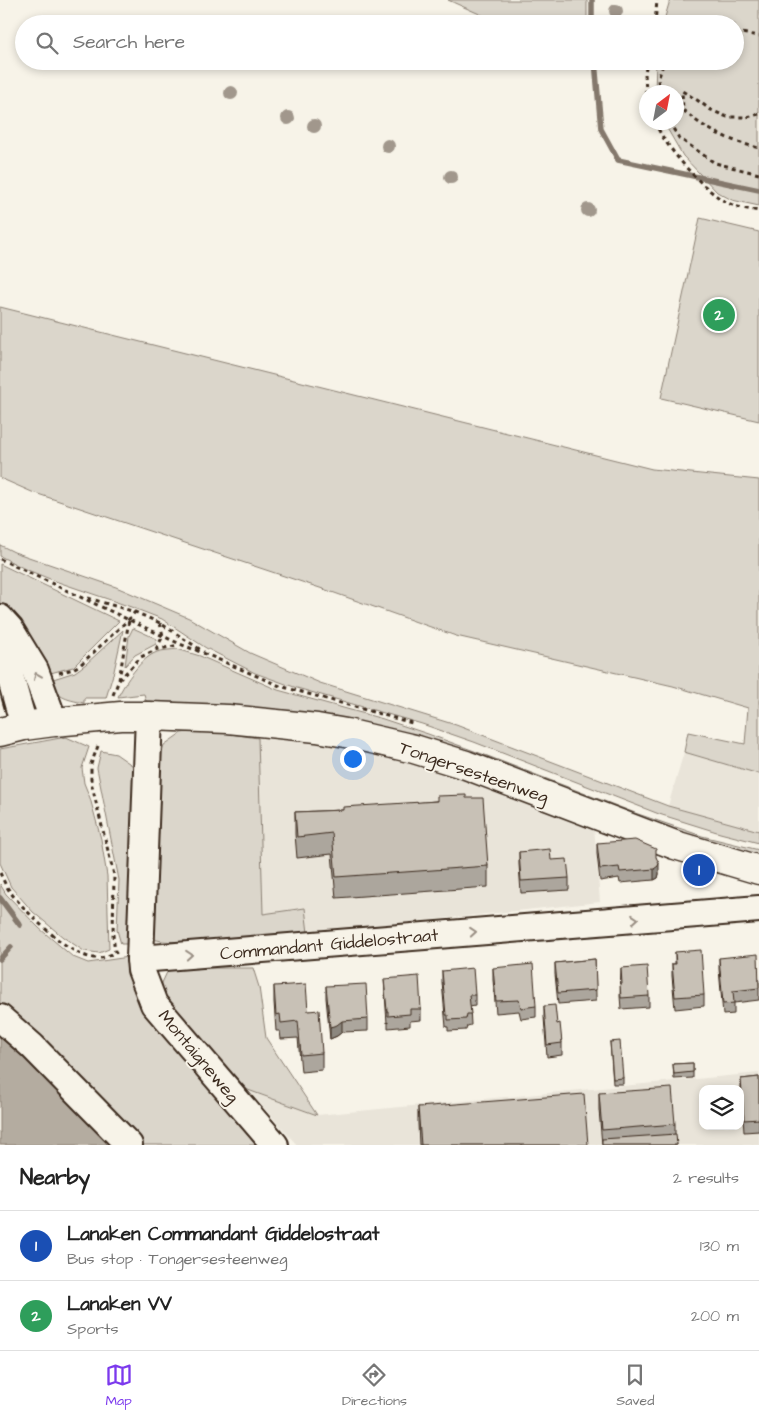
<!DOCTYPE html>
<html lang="en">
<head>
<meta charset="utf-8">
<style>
	:root { --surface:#fff; --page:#f2f2f2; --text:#222; --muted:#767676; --line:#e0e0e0; --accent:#7c3aed }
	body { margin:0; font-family:"Architects Daughter",sans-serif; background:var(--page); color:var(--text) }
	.controls { position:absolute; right:15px; bottom:15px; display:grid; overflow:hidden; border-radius:10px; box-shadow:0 2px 8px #0003 }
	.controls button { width:45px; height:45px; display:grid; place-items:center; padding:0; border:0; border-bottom:1px solid var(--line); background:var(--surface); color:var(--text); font:25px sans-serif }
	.compass { position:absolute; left:639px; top:85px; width:45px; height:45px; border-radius:50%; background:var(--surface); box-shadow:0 2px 8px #0003; rotate:32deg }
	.you { position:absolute; left:352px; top:758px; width:18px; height:18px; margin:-12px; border:4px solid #fff; border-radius:50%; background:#1a73e8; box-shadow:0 0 0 8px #1a73e833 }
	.badge { display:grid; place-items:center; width:32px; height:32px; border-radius:50%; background:var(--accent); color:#fff; font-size:16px; font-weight:700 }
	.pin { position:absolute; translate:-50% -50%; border:2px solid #fff; box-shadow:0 1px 5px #0006 }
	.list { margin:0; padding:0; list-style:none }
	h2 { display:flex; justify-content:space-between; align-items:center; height:65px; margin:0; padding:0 20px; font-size:21px }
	h2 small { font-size:16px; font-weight:400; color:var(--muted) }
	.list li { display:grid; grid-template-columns:32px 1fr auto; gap:15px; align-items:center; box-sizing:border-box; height:70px; padding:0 20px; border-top:1px solid var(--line) }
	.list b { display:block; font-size:19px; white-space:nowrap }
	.list p { margin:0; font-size:16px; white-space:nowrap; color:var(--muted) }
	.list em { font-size:16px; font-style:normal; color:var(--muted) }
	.icon { flex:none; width:28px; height:28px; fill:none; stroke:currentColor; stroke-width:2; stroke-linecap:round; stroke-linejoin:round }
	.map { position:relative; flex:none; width:759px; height:1145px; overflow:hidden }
	.search { position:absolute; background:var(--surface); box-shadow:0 2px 8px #0003; left:15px; right:15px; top:15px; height:55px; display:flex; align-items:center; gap:12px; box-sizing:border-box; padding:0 18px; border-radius:28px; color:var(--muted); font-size:19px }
	.sheet { height:205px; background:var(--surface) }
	nav { display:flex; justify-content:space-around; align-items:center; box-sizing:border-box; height:70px; border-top:1px solid var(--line); background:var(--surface); font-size:14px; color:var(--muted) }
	nav a { display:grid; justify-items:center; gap:2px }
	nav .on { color:var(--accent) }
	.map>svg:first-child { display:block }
	.built { fill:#e9e4d9; fill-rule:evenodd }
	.green { fill:#dbd6cb; stroke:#8b8074 }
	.water { fill:#b4aca0; stroke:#84786c }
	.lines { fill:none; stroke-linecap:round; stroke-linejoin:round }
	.stream { stroke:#84786c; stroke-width:5.5 }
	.minor-casing { stroke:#3b2a1e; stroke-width:30 }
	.major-casing { stroke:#3b2a1e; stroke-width:31 }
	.path { stroke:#3b2a1e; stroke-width:3; stroke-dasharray:4 4; stroke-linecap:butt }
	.minor { stroke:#f7f3e8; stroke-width:26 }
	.major { stroke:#f7f3e8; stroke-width:28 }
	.tree { fill:#a1978c }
	.wall { fill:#aca69d; stroke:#3b2a1e }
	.shaded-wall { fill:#8c877f; stroke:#3b2a1e }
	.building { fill:#c8c1b6; stroke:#3b2a1e }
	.oneway { stroke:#998e83 }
	.labels { text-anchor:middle; stroke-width:4; stroke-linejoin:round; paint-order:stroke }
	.street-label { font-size:18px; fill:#3b2a1e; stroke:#f7f3e8 }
</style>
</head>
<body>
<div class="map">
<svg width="759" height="1145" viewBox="0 0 759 1145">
	<rect width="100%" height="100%" fill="#f7f3e8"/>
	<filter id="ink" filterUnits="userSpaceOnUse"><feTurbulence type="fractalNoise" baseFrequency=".02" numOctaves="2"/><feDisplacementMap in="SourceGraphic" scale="10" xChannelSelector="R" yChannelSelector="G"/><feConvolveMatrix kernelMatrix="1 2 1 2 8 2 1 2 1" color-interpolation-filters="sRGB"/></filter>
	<g filter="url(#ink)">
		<g class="built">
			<path d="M258,738L346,745L408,761L488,783L594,827L600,902L308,933L263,914Z"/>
			<path d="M684,752L759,774V831L668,806Z"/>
			<path d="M759,1073V1145H297L248,1090L317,1115ZM703,1089H740V1126H703Z"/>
		</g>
		<g class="green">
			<path d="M448,0H587V24H502Z"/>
			<path d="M670,0H759V206L732,200L717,192L683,156L664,123L676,122V92H655L656,61H735V24H663Z"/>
			<path d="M700,218L759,232V421L661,398Z"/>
			<path d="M0,307L652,469L759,480V774L684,752L688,732L745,744L748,708L673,686L456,636L329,591L32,492L0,478Z"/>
			<path d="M0,545L14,552L116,587L189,618L250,653L320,683L456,725L668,806L759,831V843L720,833L659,814L474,742L422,724L297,688L255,673L206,648L162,619L131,607L55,581L25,569L0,556Z"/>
			<path d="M0,564L119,621L73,667L43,675L0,610Z"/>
			<path d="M133,628L157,639L156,644L135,655L125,666L129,636Z"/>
			<path d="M123,630L114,671L106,698H84V703C64,699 59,698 47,681L75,672L86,664Z"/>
			<path d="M177,649L200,656L278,690L383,719L428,734L477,752L635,813L702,836L759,850V857L665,829L426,738L362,724L226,705L146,701L144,694L118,697C125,682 141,658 157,652C163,650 171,650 177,649Z"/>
			<path d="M203,730L258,738L263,914L305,908L308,933L189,943L162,941L147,938L160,758L164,745L181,733Z"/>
			<path d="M66,737L89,747L82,768L84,783L90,798L101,839L107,876L109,949L99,953L84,951L63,937L33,912L11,887L0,863V749Z"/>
			<path d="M101,751L116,754L136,768L128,944H121L117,930L119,880L97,768Z"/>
			<path d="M0,884L6,894L39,928L73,957L88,963L129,957L140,997L156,1027L256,1145H139L0,1012Z"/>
			<path d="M188,968H253L259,987L266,1038L317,1115L248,1090L185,1025L163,994L162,983L168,970Z"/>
		</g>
		<path class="water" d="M0,1035L23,1055L113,1145H0Z"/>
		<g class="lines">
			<g class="stream">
				<path d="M592,0V24"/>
				<path d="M595,61L601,129L618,160L759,190"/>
				<path d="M0,898L20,925"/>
				<path d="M0,959L11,947"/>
			</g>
			<defs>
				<g id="minor">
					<path d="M0,618L10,629L35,670L54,722"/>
					<path d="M0,640L24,726"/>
					<path d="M149,716L140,959L141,970L154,1004L275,1145"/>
					<path d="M140,959L759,909"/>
					<path d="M0,1018L32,1046L129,1145"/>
				</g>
				<path id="major" d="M0,732L24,726L54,722L121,716H149L228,719L317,728L346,733L414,749L466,765L675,845L759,870"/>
			</defs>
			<use href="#minor" class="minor-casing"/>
			<use href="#major" class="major-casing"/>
			<g class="path">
				<path d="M656,19L685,24"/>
				<path d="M655,24L657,0"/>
				<path d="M735,32L759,36"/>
				<path d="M660,92L658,80L664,61"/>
				<path d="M646,94L645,73L647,61"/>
				<path d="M759,114L747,117H727L711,110L697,100L682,91L683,110C705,130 730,141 759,148"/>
				<path d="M655,122C664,146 705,192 728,203C737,208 749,209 759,211"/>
				<path d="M669,122L679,138L715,163L759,174"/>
				<path d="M0,559L180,644L208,655L280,686L412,723"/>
				<path d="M88,598L135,612L160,623L204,652"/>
				<path d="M156,649L163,636L160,623"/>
				<path d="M59,673L73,669L80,665L129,619L135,612"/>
				<path d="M119,680L141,657L155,650L179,645"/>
				<path d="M113,695L119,680L129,620"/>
				<path d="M98,746L91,764V782L114,875L113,935L115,952"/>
				<path d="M0,873C3,879 6,887 11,893C26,912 70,957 95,958C103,959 110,955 117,952"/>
			</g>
			<use href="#minor" class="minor"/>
			<use href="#major" class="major"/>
		</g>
		<g class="tree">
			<circle cx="616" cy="11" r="7"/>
			<circle cx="231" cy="93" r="7"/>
			<circle cx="288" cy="118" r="7"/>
			<circle cx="314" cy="126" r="7"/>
			<circle cx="388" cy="146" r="7"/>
			<circle cx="451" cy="177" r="7"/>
			<circle cx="588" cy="210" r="7"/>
		</g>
		<g class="wall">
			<path d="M466,798L488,866V887L336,898L332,854L297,858L295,834V812L343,810Z"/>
			<path d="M597,843L656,857L659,874L658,878L654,880L620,883L619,878L600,881L597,854Z"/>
			<path d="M519,852L551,860L569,878V890L521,893L519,864Z"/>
			<path d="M675,952L704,995V1006L675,1009L672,976V964H675Z"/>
			<path d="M719,958L759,982V1000L734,1003V1014L723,1015L719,969Z"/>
			<path d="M595,959L596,996V1001L558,1004L555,974V963Z"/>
			<path d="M493,968L536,1006V1017L521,1019L519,1011L496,1013L493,980Z"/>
			<path d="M621,968L649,996V1007L621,1009L620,996Z"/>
			<path d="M442,971L475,995V1006L470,1007L471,1025L467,1026L466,1030L448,1031V1027H446L442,982Z"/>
			<path d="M384,979L421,1009V1020L410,1021V1026L388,1028V1022L387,1023Z"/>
			<path d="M274,986L308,1011L322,1053V1070L301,1072L298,1038L281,1039L280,1031H276L274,1002Z"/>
			<path d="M326,986L368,1019V1031L342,1032L337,1036L330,1039L326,998Z"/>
			<path d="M544,1006L557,1024L562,1043V1055L547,1057L544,1017Z"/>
			<path d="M610,1042L623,1078V1084H613Z"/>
			<path d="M693,1063V1078L674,1079L673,1064Z"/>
			<path d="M759,1077V1131L744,1132L741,1090V1079Z"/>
			<path d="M599,1093L675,1124V1134L677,1145H602L599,1110Z"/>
			<path d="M418,1107L588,1145H419L418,1124Z"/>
		</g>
		<g class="shaded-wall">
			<path d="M659,863V874L658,878L654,880V869Z"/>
			<path d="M342,1021V1032L337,1036L330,1039V1027Z"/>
		</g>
		<g class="building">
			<path d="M466,795V798H483L488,866L336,877L332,833L297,837L295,812L343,810V807L437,801V796Z"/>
			<path d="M635,840L656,849V857L659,863L658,866L654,869L620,872L619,867L600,869L597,843Z"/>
			<path d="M550,849L551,860L567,859L569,878L521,881L519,852Z"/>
			<path d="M701,950L704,995L675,997L672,964H676L675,952Z"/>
			<path d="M758,954L759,988L733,991L734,1003L723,1004L719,958Z"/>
			<path d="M595,959L596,985V990L558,993L555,963Z"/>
			<path d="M533,964L536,1006L521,1008L519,1000L496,1001L493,968Z"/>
			<path d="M647,966L649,996L621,998L620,984H622L621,968Z"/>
			<path d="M473,968L475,995H469L471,1014H467L466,1019L448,1020V1015H446L442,971Z"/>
			<path d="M419,976L421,1009H410V1014L388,1016V1011H387L384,979Z"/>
			<path d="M306,984L308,1011L319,1010L322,1053L301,1055L298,1021L281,1023L280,1014L276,1015L274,986Z"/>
			<path d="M366,984L368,1019L342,1021L337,1025L330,1027L326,986Z"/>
			<path d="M555,1005L557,1024L560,1023L562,1043L547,1045L544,1006Z"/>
			<path d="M620,1041L623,1078L613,1079L610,1042Z"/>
			<path d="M693,1063V1072L674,1074L673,1064Z"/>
			<path d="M759,1077V1119L744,1120L741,1079Z"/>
			<path d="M672,1088L675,1124L602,1130L599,1093Z"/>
			<path d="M584,1094L588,1145H421L418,1107Z"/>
			<path d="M676,1134L677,1145H602V1139Z"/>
		</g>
		<defs><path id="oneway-chevron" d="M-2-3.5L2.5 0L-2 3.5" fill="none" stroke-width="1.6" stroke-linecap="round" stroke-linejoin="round" transform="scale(1.25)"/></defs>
		<g class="oneway">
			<use href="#oneway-chevron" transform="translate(37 676) rotate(-113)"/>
			<use href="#oneway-chevron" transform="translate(635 919) rotate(-5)"/>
			<use href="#oneway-chevron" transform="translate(473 932) rotate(-5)"/>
			<use href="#oneway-chevron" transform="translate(189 955) rotate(-5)"/>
		</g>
	</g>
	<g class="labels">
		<g class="street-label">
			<text transform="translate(474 772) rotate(19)" y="6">Tongersesteenweg</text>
			<text transform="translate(329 944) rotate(-5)" y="6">Commandant Giddelostraat</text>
			<text transform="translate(199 1056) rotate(50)" y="6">Montaigneweg</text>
		</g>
	</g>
</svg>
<div class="controls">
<button><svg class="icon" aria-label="layers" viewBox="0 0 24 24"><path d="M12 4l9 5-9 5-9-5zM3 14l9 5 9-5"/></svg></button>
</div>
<svg class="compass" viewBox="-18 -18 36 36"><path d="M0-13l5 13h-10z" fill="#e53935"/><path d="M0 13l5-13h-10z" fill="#767676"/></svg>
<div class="you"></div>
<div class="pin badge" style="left:699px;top:870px;background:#1a4fb4">1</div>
<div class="pin badge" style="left:719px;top:315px;background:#2e9e5b">2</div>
<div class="search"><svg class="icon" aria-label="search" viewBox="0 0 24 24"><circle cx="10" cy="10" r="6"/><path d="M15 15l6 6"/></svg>Search here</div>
</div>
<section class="sheet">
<h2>Nearby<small>2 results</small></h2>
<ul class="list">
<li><span class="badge" style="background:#1a4fb4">1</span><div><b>Lanaken Commandant Giddelostraat</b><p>Bus stop · Tongersesteenweg</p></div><em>130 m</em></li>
<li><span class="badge" style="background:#2e9e5b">2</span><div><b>Lanaken VV</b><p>Sports</p></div><em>200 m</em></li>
</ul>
</section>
<nav>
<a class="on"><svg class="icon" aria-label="map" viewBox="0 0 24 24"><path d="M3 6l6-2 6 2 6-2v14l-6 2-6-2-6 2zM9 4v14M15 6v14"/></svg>Map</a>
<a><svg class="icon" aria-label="directions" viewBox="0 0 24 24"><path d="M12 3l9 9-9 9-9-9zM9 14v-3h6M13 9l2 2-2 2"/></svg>Directions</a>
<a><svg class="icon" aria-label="saved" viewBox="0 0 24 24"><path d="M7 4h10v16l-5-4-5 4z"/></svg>Saved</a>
</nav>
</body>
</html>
